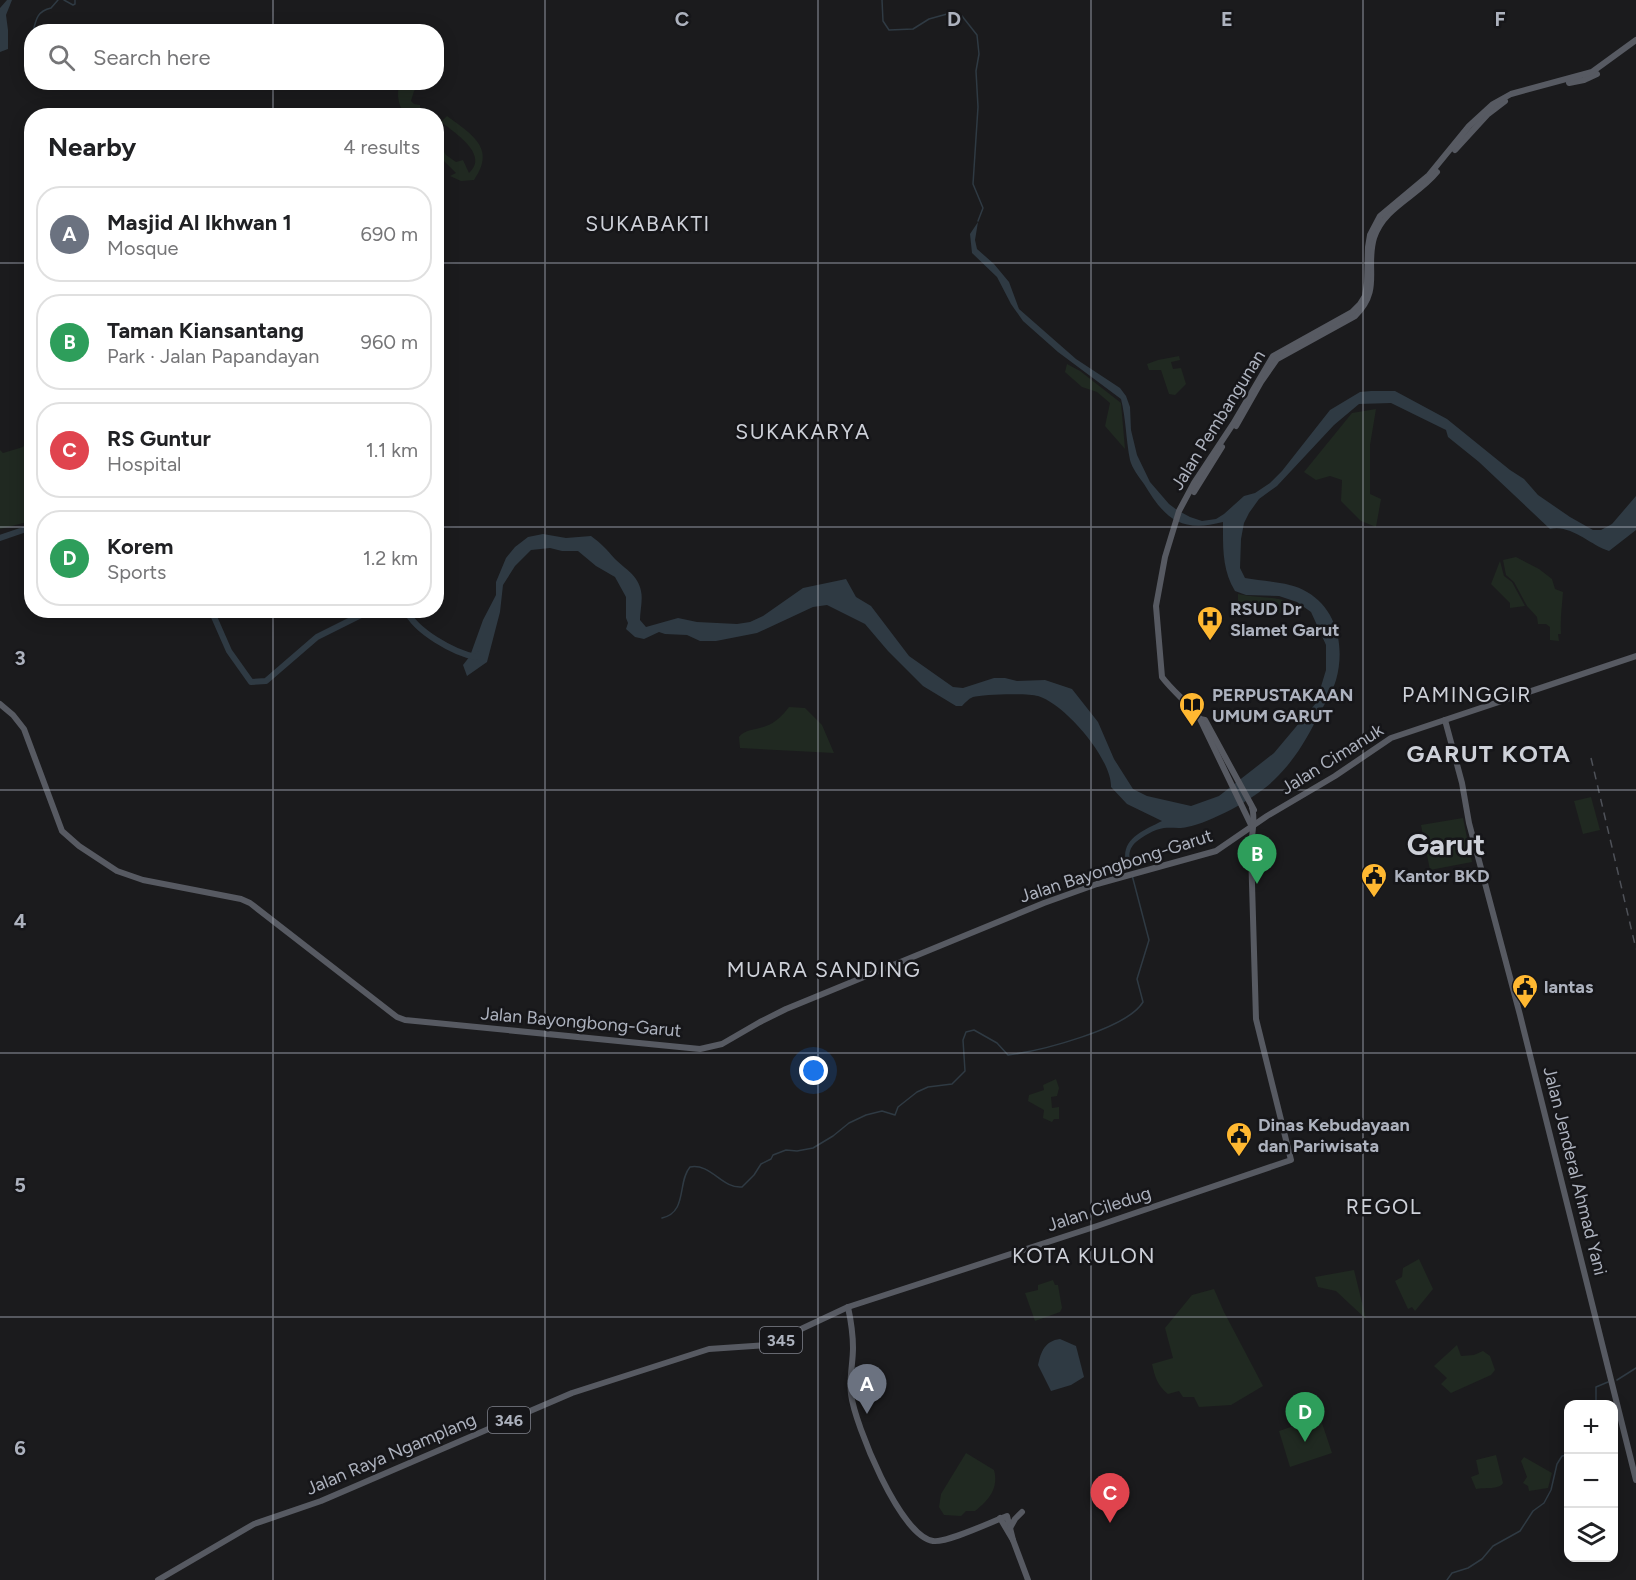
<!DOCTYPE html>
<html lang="en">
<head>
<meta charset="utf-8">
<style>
	:root { --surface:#fff; --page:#f2f2f2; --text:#202124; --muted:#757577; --line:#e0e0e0; --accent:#84652a }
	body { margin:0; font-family:Figtree,sans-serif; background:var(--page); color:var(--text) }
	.controls { position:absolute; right:18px; bottom:18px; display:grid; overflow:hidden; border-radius:12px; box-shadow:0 3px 15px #0003 }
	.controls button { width:54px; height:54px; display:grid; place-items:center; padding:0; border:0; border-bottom:2px solid var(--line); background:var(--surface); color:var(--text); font:30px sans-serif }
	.you { position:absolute; left:814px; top:1071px; width:21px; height:21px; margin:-15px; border:4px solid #fff; border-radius:50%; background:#1a73e8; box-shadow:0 0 0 9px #1a73e833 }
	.badge { display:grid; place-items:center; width:39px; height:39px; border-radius:50%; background:var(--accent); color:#fff; font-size:20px; font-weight:700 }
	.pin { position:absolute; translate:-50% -50px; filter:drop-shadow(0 2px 3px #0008) }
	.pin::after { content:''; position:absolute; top:32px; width:21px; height:18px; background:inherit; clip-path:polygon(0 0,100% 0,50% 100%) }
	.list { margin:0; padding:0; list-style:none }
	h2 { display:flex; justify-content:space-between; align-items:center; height:78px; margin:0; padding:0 24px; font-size:26px }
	h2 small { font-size:20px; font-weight:400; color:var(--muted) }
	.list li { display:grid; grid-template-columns:39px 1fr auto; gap:18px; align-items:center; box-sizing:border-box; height:96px; margin:0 12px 12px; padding:0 12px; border:2px solid var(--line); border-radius:24px }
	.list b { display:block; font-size:22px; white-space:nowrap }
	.list p { margin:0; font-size:20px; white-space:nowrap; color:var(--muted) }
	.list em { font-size:20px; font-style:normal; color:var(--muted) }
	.icon { flex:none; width:33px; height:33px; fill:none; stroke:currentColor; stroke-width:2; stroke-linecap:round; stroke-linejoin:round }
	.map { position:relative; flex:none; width:1636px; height:1580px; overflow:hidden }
	.search { position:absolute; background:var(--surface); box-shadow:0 3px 15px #0003; left:24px; top:24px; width:420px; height:66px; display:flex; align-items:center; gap:15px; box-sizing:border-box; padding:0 21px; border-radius:24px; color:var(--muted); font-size:22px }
	.panel { position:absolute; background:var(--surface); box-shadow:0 3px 15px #0003; left:24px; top:108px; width:420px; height:510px; border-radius:24px }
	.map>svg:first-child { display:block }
	.green { fill:#202921 }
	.water { fill:#2f3a43 }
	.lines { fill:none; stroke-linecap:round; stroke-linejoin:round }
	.stream { stroke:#2f3a43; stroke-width:1.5 }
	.river { stroke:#2f3a43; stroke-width:6 }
	.major { stroke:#575a62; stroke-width:6 }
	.rail { stroke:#4e5158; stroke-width:1.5; stroke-dasharray:8 6; stroke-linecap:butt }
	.grid { fill:none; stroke:#adb2be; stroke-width:1.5; stroke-opacity:0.55 }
	.labels { text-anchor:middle; stroke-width:5; stroke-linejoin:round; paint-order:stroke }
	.shield { fill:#161619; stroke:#80838c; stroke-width:1.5 }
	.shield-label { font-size:16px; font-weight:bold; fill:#adb2be }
	.street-label { font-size:18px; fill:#adb2be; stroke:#161619 }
	.poi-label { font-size:18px; font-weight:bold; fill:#adb2be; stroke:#161619; text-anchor:start }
	.quarter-label { font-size:21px; letter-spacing:1.5px; fill:#ced1d9; stroke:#161619 }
	.district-label { font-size:24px; font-weight:bold; letter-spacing:1.5px; fill:#ced1d9; stroke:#161619 }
	.town-label { font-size:30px; font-weight:bold; fill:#ced1d9; stroke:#161619 }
	.grid-label { font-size:20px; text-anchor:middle; font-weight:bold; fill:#adb2be; stroke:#161619; stroke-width:5; stroke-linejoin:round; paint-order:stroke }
</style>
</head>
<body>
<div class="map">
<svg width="1636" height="1580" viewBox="0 0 1636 1580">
	<rect width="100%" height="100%" fill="#1b1b1d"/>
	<g class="green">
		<path d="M401,82L421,83L414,91L411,101L414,104L420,105V109L423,108V113L430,115H400L402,110C398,102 396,91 401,82Z"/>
		<path d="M447,116C471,134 497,148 474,180L461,181L450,176L456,173L437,154V141L446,155L456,162L463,160L469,173C490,155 454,132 441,122Z"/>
		<path d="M1179,356L1180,360L1171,362L1173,369L1181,368L1186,384L1175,395L1169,394L1161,370H1149L1147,364L1158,360Z"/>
		<path d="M1067,364L1080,371L1121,403L1125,449L1105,426L1110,403L1097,392L1082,387L1065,372Z"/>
		<path d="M1376,409L1370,445V494L1381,499L1376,527L1361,521L1341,501L1342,480L1330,476L1316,480L1304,472L1352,413Z"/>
		<path d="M31,433V521L0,529V450L3,453L23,447Z"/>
		<path d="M1516,557L1539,569L1552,579L1555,589L1563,592C1562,607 1560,618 1561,634H1558L1559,641L1550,640V627L1546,624H1538L1537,617L1527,606L1514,582L1506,575L1503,560Z"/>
		<path d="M1500,561L1504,576L1512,582L1525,606L1510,608V603L1491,584Z"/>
		<path d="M1238,594C1260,599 1283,595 1302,608C1272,617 1266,613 1238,601Z"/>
		<path d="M789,707L805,708L822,725L834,753L740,748L739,737C745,729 756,730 766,726C775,723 783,715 789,707Z"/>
		<path d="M1591,797L1600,830L1583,834L1574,801Z"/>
		<path d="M1463,818L1472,862L1430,870L1421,825Z"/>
		<path d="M1056,1079L1059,1088L1057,1096L1051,1097L1052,1108L1059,1107V1119H1054L1052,1122L1043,1118L1044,1110L1028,1101L1029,1095L1044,1090L1043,1085Z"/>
		<path d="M1419,1259L1433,1289L1415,1311L1412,1307L1408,1309L1395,1281L1402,1277L1403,1268Z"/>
		<path d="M1354,1270L1366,1319L1336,1291L1318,1287L1315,1277Z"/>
		<path d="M1053,1280L1055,1285H1058L1062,1308L1060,1312L1035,1321L1025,1293L1038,1290V1285Z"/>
		<path d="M1214,1289L1224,1312L1263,1386L1231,1405L1199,1407L1194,1397H1183L1179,1391L1168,1394C1157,1385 1155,1377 1152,1364L1173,1358L1165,1328L1192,1295Z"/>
		<path d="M1457,1345L1461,1356L1474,1355L1483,1351L1490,1356L1495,1370L1491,1375L1451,1393L1441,1384L1447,1378L1434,1366Z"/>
		<path d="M1320,1417L1332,1453L1290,1467L1279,1431Z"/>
		<path d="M966,1453L994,1470C999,1488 989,1500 975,1511H966L961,1516L944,1515L939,1507L941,1494Z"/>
		<path d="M1496,1455L1503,1483C1499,1490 1485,1487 1476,1489L1471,1477L1479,1474L1476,1460Z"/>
		<path d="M1524,1457L1552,1473L1548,1488L1529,1491L1528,1486L1523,1483L1527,1477L1521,1461Z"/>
	</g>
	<g class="water">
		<path d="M7,0H12L6,15L8,30V49L0,52V8Z"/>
		<path d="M978,222L975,240L977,249L994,264L1009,282L1019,309L1076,359L1120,388L1126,396L1130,407L1131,430L1137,455L1150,482L1169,504L1177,510L1190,517L1202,521L1216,519L1224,514L1244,496L1255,493L1270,483L1282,471L1330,410L1360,392L1371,391H1395L1447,419L1510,470L1524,479L1538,495L1570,517L1593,530H1601L1612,524L1636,496V530L1609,551C1590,545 1571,524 1550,529L1479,462L1448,437L1446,430L1391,403L1359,404L1334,425L1277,486L1259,499L1249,513L1244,523L1241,539L1240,568L1245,578C1265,582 1290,581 1307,592C1338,610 1345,648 1336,680C1333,690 1327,700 1322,709C1308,736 1297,758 1274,780C1256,798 1212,822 1187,827C1180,829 1171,827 1164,828C1155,829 1143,836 1136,842C1128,849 1128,858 1132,867L1130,868L1127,867C1118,839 1143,831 1162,821L1127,804L1111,787C1112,759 1065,704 1038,696C1027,693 983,694 973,697C968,699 965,703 962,706H956L923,686L888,651L865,624L827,605L813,607L757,633L716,641H700L687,635L665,634L659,632L644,639L635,637L626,629L628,623L626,618V597L615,577L596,566L578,551H562L550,548L531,550L515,566L503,585L500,612L487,662L467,676L463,665L470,656L483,620L496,595V582L506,558L515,547L528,537L543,534L566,538L591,536C601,543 607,550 615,559C625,569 638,575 641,591C643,600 640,611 640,620L646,627L678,618L697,622L737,624L750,622L763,616L803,588L846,579L856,597L871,606L909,656L953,687L963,688L994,678H1005L1017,681L1045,680L1072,689L1098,722L1114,759L1133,789L1147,796L1191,806L1219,796L1274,753L1316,703L1326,670V645L1311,612L1297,602L1279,596L1246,595L1235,591C1222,569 1223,548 1223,522C1181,533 1165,519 1144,484C1139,477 1132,468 1130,460C1126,440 1126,419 1121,399L1058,352L1023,321L1011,304L997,277L972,253L970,234Z"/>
		<path d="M1060,1339L1076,1346L1084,1377L1071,1385L1051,1391L1038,1365C1041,1351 1045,1341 1060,1339Z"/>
	</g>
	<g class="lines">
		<g class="stream">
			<path d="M64,0L73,5L75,4V0"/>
			<path d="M882,0L883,21L889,30L913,29L929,19L947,14L962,16L977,35L979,54L976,71L978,107L973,184L983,208L978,221"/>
			<path d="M33,32C36,18 38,11 51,8L58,0"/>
			<path d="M98,82L107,85L118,82"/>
			<path d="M662,1218C688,1212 677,1182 690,1167C711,1163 722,1189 742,1187L754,1175L761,1164L771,1159L773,1155L786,1150L797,1151L813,1148L833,1136L849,1123L866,1115L882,1111L895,1115L898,1107L917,1092L928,1087L952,1084L965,1071L963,1040L966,1032L974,1030L997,1043L1008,1055C1040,1051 1127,1029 1143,1002L1137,979L1149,940L1132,875"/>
			<path d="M1617,1380L1636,1368"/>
			<path d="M1596,1404V1387L1608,1382"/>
			<path d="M1447,1580L1452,1573L1468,1568L1482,1559L1493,1546L1520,1531L1533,1511L1544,1503L1551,1490L1557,1464L1562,1456L1568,1455"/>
		</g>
		<g class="river">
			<path d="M0,538L32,527"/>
			<path d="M211,610L229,651L251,682L266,681L317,637L371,610"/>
			<path d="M406,610C415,631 454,653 476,657L478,655"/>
		</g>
		<g class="major">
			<path d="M1569,83L1584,80L1597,74"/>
			<path d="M1455,150L1488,114L1505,101"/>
			<path d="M1236,426L1261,382L1277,359L1355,316C1382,290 1365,268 1374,238C1384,207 1418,196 1437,172"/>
			<path d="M1194,492L1222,447"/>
			<path d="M0,704L13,715L24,729L62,831L79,846L117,871L143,880L241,899L250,903L397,1017L405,1020L700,1049L722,1044L760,1022L786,1009L1044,903L1097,884L1216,851L1267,816L1335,776L1391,738L1636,656"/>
			<path d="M1200,719L1205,720L1254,810"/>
			<path d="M1445,720L1462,783L1469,823L1520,1015L1636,1480"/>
			<path d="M1252,827L1200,719C1189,703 1174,693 1162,677L1156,606L1165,557L1179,511L1194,483L1233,424L1273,356L1352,312L1360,304L1365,296L1367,283L1368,247L1370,235L1380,216L1429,175L1469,126L1493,104L1511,94L1592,72L1636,40"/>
			<path d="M848,1307C851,1321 853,1334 853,1348C853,1363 849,1379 851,1394C855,1425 900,1536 933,1541C947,1543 991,1522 1007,1516L1013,1540"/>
			<path d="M1000,1518L1013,1540L1028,1580"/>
			<path d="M1010,1528L1015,1519L1022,1512"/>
			<path d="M158,1580L254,1524L321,1501L572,1393L709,1349L767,1345L848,1307L1097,1226L1291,1160L1256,1019L1251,850C1251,838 1256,818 1252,808"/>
		</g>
		<path class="rail" d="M1591,758L1636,949"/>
	</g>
	<path class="grid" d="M273,0V32M545,0V1580M818,0V1580M1091,0V1580M1363,0V1580M273,82V116M0,263H32M436,263H1636M0,527H32M436,527H1636M273,610V1580M0,790H1636M0,1053H1636M0,1317H1636"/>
	<defs>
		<symbol id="hospital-pin" viewBox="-11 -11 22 30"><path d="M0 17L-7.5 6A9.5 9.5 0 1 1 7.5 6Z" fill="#ffb831" stroke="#161619"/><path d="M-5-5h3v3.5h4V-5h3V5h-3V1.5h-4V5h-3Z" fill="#111"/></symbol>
		<symbol id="library-pin" viewBox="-11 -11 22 30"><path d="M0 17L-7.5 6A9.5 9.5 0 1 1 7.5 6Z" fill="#ffb831" stroke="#161619"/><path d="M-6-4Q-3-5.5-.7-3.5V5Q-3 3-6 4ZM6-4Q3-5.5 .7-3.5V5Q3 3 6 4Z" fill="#111"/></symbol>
		<symbol id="civic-pin" viewBox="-11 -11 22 30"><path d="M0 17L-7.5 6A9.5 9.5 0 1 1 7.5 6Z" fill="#ffb831" stroke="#161619"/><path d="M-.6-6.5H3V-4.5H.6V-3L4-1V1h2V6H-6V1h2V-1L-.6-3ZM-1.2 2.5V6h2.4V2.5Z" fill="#111"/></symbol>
	</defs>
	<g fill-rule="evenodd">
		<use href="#hospital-pin" x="1195" y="604" width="30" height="40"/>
		<use href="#library-pin" x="1177" y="690" width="30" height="40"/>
		<use href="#civic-pin" x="1359" y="861" width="30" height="40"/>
		<use href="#civic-pin" x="1510" y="972" width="30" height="40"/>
		<use href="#civic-pin" x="1224" y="1120" width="30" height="40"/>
	</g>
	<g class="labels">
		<g class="shield">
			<rect x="760" y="1327" width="42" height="26" rx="4.5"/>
			<rect x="488" y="1407" width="42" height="26" rx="4.5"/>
		</g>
		<g class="shield-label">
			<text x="781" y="1346">345</text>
			<text x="509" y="1426">346</text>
		</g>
		<g class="street-label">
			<text transform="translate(1218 420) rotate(-58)" y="6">Jalan Pembangunan</text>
			<text transform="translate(1332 759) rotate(-32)" y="6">Jalan Cimanuk</text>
			<text transform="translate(1116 866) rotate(-18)" y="6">Jalan Bayongbong-Garut</text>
			<text transform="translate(581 1022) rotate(5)" y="6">Jalan Bayongbong-Garut</text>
			<text transform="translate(1575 1171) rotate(76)" y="6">Jalan Jenderal Ahmad Yani</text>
			<text transform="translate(1099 1209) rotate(-18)" y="6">Jalan Ciledug</text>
			<text transform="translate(391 1454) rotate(-23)" y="6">Jalan Raya Ngamplang</text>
		</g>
		<g class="poi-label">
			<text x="1230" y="615">RSUD Dr<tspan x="1230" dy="21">Slamet Garut</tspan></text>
			<text x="1212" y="701">PERPUSTAKAAN<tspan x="1212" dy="21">UMUM GARUT</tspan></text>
			<text x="1394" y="882">Kantor BKD</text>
			<text x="1544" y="993">lantas</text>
			<text x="1258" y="1131">Dinas Kebudayaan<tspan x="1258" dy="21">dan Pariwisata</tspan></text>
		</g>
		<g class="quarter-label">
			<text x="648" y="231">SUKABAKTI</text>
			<text x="803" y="439">SUKAKARYA</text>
			<text x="1467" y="702">PAMINGGIR</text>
			<text x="824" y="977">MUARA SANDING</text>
			<text x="1384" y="1214">REGOL</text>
			<text x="1084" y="1263">KOTA KULON</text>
		</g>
		<g class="district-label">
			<text x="1489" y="762">GARUT KOTA</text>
		</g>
		<g class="town-label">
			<text x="1446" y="855">Garut</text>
		</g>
	</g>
	<g class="grid-label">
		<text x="682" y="26">C</text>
		<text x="954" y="26">D</text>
		<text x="1227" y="26">E</text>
		<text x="1500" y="26">F</text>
		<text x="20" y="665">3</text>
		<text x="20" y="928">4</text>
		<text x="20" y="1192">5</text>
		<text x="20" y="1455">6</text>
	</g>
</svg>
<div class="controls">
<button>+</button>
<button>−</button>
<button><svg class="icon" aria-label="layers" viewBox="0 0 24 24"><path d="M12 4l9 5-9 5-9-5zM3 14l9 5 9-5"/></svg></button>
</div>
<div class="you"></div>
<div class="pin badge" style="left:867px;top:1414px;background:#6b7280">A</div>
<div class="pin badge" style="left:1257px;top:884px;background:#2e9e5b">B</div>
<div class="pin badge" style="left:1110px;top:1523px;background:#e0444e">C</div>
<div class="pin badge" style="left:1305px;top:1442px;background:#2e9e5b">D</div>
<div class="search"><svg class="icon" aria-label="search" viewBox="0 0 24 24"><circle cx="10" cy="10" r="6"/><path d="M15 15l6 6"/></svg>Search here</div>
<section class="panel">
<h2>Nearby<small>4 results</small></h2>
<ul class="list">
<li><span class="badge" style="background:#6b7280">A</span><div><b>Masjid Al Ikhwan 1</b><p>Mosque</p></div><em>690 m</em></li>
<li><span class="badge" style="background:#2e9e5b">B</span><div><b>Taman Kiansantang</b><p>Park · Jalan Papandayan</p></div><em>960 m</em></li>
<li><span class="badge" style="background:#e0444e">C</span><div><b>RS Guntur</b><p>Hospital</p></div><em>1.1 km</em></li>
<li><span class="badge" style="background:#2e9e5b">D</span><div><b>Korem</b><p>Sports</p></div><em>1.2 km</em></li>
</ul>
</section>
</div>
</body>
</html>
